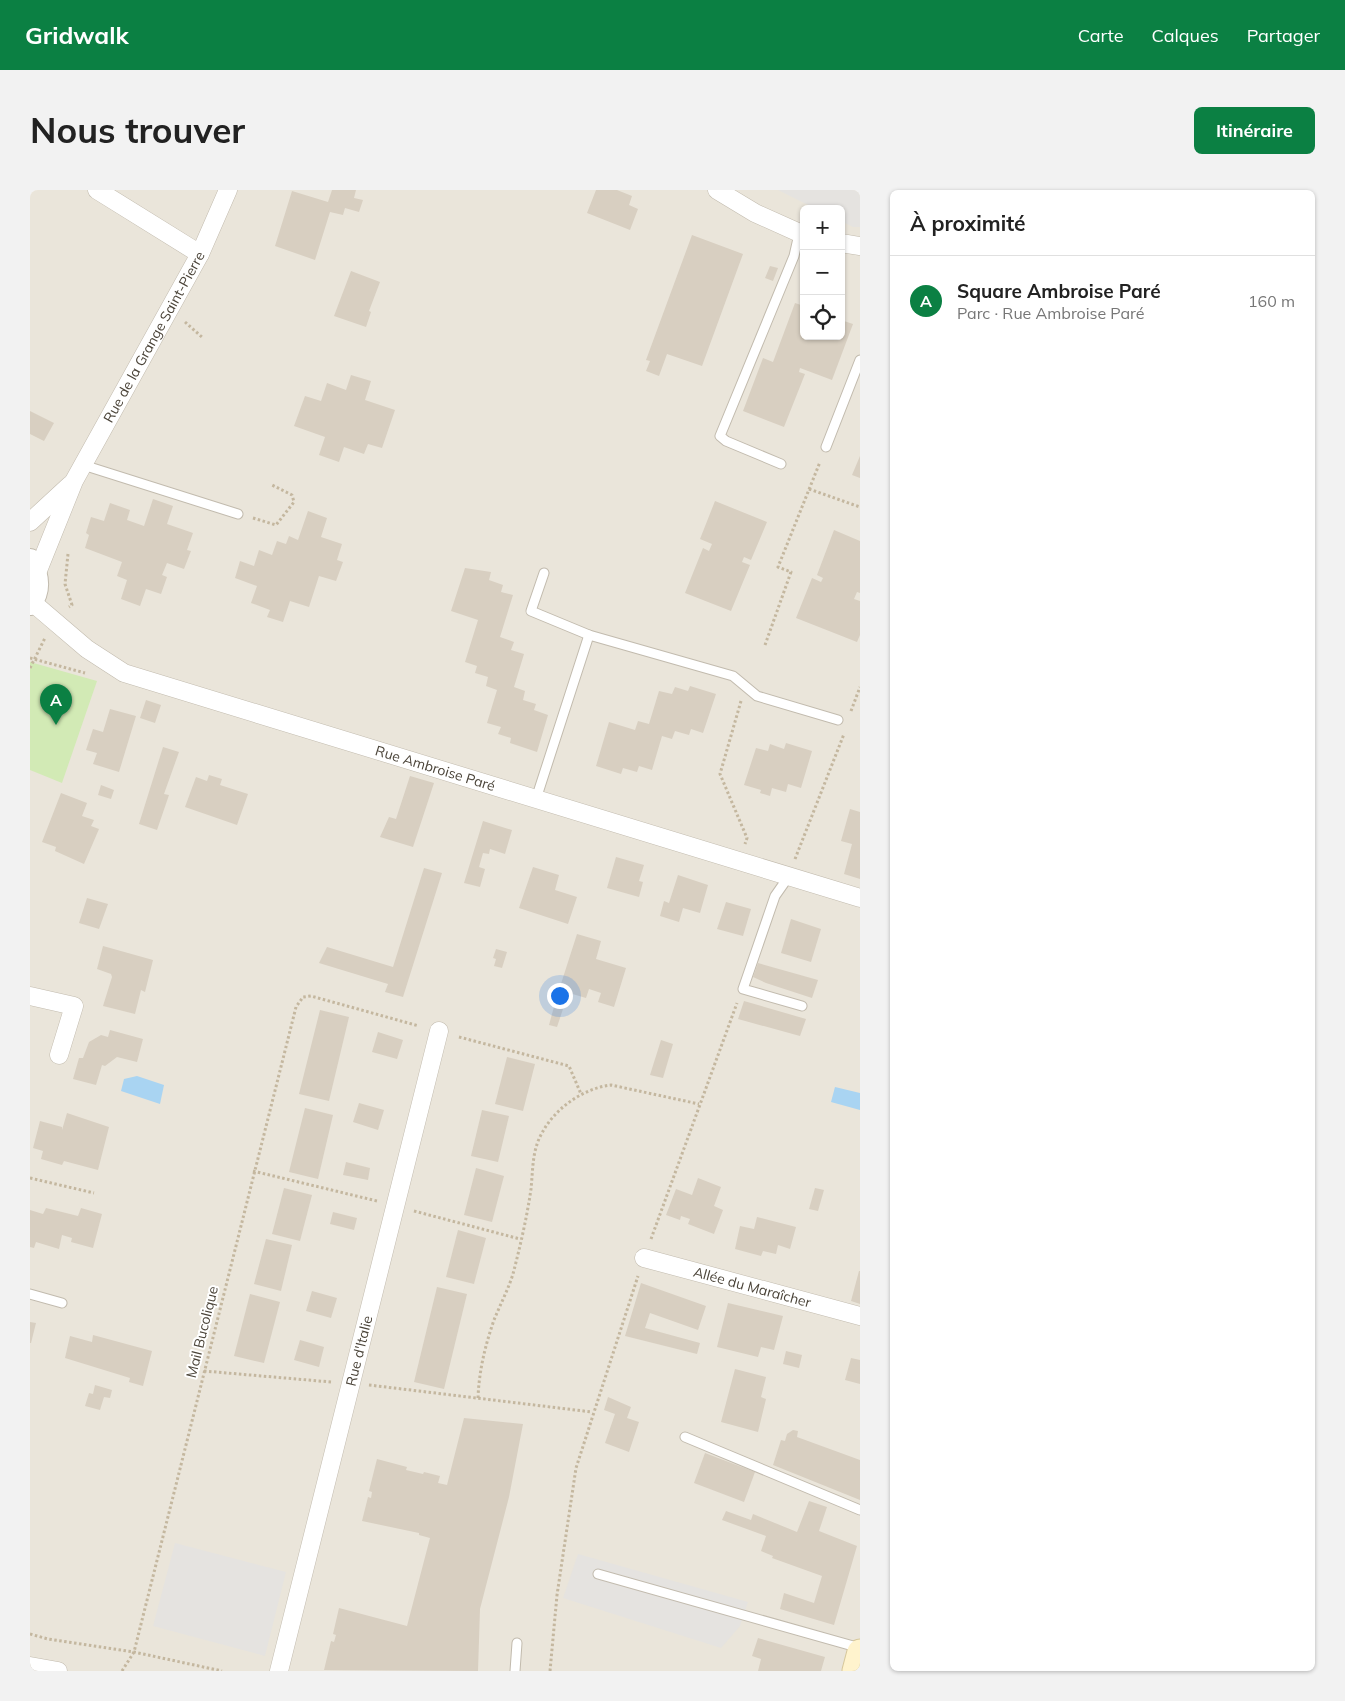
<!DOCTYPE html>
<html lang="fr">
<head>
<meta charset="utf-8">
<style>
	:root { --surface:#fff; --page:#f2f2f2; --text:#222; --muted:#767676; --line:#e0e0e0; --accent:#0b8043 }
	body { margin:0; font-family:Mulish,sans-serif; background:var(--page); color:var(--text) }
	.controls { position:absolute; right:15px; top:15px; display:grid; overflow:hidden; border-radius:8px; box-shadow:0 1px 4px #0004 }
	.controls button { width:45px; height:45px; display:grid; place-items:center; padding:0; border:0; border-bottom:1px solid var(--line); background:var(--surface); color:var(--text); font:25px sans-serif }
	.you { position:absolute; left:529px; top:805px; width:18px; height:18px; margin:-12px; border:4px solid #fff; border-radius:50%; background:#1a73e8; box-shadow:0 0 0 8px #1a73e833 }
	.badge { display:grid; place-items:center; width:32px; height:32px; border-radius:50%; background:var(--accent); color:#fff; font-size:16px; font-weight:700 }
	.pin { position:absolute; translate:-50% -41px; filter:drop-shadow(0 1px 2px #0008) }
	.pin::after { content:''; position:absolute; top:26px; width:18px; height:15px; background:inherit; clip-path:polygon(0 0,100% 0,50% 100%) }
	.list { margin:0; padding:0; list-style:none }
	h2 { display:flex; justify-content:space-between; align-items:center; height:65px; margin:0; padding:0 20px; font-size:21px }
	h2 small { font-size:16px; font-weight:400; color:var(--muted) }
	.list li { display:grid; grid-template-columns:32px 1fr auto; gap:15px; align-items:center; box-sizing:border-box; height:90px; padding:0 20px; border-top:1px solid var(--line) }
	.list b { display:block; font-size:19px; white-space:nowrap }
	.list p { margin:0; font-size:16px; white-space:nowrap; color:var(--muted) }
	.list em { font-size:16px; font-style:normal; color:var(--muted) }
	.icon { flex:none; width:28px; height:28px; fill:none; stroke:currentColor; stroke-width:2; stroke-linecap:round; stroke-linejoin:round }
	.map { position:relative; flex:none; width:830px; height:1481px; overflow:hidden; border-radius:8px }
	header { display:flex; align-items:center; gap:30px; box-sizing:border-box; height:70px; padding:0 25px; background:var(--accent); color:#fff }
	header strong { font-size:24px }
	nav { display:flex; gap:28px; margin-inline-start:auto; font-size:18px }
	.intro { display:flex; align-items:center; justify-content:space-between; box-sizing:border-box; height:120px; padding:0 30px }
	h1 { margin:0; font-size:35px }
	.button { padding:12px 22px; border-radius:8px; background:var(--accent); color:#fff; font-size:18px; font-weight:700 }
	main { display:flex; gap:30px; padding:0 30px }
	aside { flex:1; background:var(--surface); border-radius:8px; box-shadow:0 1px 4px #0004 }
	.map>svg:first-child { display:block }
	.residential { fill:#eae5da; fill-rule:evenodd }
	.green { fill:#d2eab5 }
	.parking { fill:#e5e3e0 }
	.water { fill:#a9d4f2 }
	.building { fill:#d8cfc1 }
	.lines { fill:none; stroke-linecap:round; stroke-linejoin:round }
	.service-casing { stroke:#c2bbae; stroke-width:11 }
	.minor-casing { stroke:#c2bbae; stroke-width:19 }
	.tertiary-casing { stroke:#c2bbae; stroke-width:24 }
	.secondary-casing { stroke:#d6c79b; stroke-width:27 }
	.path { stroke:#c4b79f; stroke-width:3; stroke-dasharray:2.5 2.5; stroke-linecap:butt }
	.service { stroke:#fff; stroke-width:9 }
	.minor { stroke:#fff; stroke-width:18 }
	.tertiary { stroke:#fff; stroke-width:22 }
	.secondary { stroke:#fff3cd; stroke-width:25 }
	.labels { text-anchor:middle; stroke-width:4; stroke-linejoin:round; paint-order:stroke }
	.street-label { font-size:14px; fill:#4b4439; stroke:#fff }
</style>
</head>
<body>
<header>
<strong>Gridwalk</strong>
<nav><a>Carte</a><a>Calques</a><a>Partager</a></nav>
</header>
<div class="intro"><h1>Nous trouver</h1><a class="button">Itinéraire</a></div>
<main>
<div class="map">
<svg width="830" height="1481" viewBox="0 0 830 1481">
	<rect width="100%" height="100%" fill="#f6f3ec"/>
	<path class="residential" d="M0,0H830V1481H0ZM774,19H811V146H774Z"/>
	<path class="green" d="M0,472L67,491L32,593L0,580Z"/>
	<g class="parking">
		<path d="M748,0H830V37H823L811,31V19H786Z"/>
		<path d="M145,1353L256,1382L235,1466L123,1436Z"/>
		<path d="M548,1364L718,1412L710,1436L691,1458L533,1408Z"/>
	</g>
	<g class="water">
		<path d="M107,886L134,895L130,914L91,901L94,889Z"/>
		<path d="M805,897L830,903V920L801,912Z"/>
	</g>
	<g class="building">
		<path d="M302,0H326L324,8L333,10L329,22L315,18L313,25L300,22L285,70L245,56L262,1L298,12Z"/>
		<path d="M566,0H587L602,6L599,15L608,19L600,40L557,23Z"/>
		<path d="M662,45L713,64L672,176L637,164L629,186L616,181L620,171L616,170Z"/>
		<path d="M740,76L748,78L743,91L735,88Z"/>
		<path d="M321,81L350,92L339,121L341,122L336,137L304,126Z"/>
		<path d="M765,113L774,116V146H811V130L823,134L802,190L770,178L769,182L775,184L754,237L713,221L733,168L743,172Z"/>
		<path d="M321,185L341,191L335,210L365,220L352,258L338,254L334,264L314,257L309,272L289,265L295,247L264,236L275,206L291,211L297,193L316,200Z"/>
		<path d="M0,221L24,233L14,251L0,244Z"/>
		<path d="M830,266V288L822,285Z"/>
		<path d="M123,309L143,316L137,334L163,343L157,360L161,361L154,379L137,373L132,385L137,387L131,404L116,399L110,416L91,409L97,390L87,386L92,372L55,358L59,345L56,343L61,327L74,331L80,313L100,320L97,330L114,336Z"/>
		<path d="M685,311L737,332L721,370L714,367L712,372L720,375L701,421L655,403L673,358L679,361L682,354L670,349Z"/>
		<path d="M278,321L297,328L291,347L312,354L307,370L313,372L306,391L289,386L279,417L260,411L253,432L237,427L240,420L221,413L227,396L205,388L210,371L224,376L229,360L242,365L247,351L256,354L259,346L268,350Z"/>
		<path d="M804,340L830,351V403L827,402L824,409L830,411V445L827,452L766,428L782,388L791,392L793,388L787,385Z"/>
		<path d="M435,378L461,382L459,390L473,395L471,402L483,405L470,447L484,452L481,460L494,464L484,497L495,501L493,510L506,514L504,520L518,525L507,562L480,553L481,548L468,544L471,537L457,533L467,500L456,496L458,487L445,483L447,476L435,472L448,430L421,421Z"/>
		<path d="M660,496L686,504L673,543L661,539L659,545L645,541L642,549L632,546L622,580L609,576L607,582L593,578L591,584L566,576L579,532L605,540L608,531L619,534L629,501L642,504L645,497L658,501Z"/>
		<path d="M116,510L131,515L125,533L110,528Z"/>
		<path d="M80,519L106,526L89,582L63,574L67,563L56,560L63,539L73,542Z"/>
		<path d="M756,553L782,561L771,598L758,594L756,602L742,598L740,606L730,603L731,600L714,595L726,558L738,561L740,554L754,559Z"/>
		<path d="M133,557L149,562L134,604L139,605L127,640L109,634Z"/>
		<path d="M179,585L192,589L190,595L218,604L207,635L155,617L166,587L177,591Z"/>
		<path d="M380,586L404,593L383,657L350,647L359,627L366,629Z"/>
		<path d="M71,595L84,600L81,609L68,605Z"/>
		<path d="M31,603L57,613L52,626L64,630L61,636L69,639L54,674L25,661L26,657L12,652Z"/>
		<path d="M820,619L830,622V689L814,684L822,654L811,651Z"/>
		<path d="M453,631L482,640L475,664L460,659L459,664L453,663L449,677L455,679L450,697L434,693Z"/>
		<path d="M586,667L614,675L609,691L613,692L609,707L577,698Z"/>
		<path d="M503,677L529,685L525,700L547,707L538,734L489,718Z"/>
		<path d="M394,678L412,683L373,807L355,802L358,794L289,773L297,757L363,777Z"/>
		<path d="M648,685L678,695L670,723L653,718L649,732L630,726L634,711L639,713Z"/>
		<path d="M57,708L78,714L69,739L49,733Z"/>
		<path d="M696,712L721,719L713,746L687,739Z"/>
		<path d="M761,729L791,739L781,772L751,763Z"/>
		<path d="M547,744L571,751L566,769L596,778L584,817L568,812L571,803L559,799L556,808L529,800Z"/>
		<path d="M73,756L123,770L115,802L111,800L105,824L73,816L82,787L81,784L67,779Z"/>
		<path d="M466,759L477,762L472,778L464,776L466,769L463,768Z"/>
		<path d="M728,773L788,790L782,808L736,793L723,787Z"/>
		<path d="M714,811L776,829L770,846L708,829Z"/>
		<path d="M525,813L534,816L527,837L519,835Z"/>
		<path d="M290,820L319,827L299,911L269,904Z"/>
		<path d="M80,840L113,849L107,872L87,867L75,876L72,875L66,895L43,889L49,868H53L59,852L71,845L78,847Z"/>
		<path d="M348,842L373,850L367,869L342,862Z"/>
		<path d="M631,850L643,854L633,888L620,885Z"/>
		<path d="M477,867L505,874L493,921L465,914Z"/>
		<path d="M329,913L354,920L348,940L323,932Z"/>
		<path d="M275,918L303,925L288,989L259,982Z"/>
		<path d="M452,920L479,926L468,972L441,966Z"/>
		<path d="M37,923L79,937L68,980L34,971L32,975L11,969L13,961L3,958L10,931L32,937V940Z"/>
		<path d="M316,972L340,978L338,990L313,985Z"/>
		<path d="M446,978L474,986L462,1032L434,1025Z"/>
		<path d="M668,988L691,997L684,1016L693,1020L684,1044L658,1034L660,1029L651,1026L650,1030L636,1025L646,999L662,1005Z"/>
		<path d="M254,998L282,1005L270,1051L242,1044Z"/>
		<path d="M785,998L794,1000L788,1021L779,1019Z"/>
		<path d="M16,1018L48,1026L51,1018L72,1024L63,1058L41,1052L42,1048L32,1045L29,1059L6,1052L4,1058L0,1057V1020L13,1024Z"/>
		<path d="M303,1022L327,1028L324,1040L300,1034Z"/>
		<path d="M727,1027L766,1037L760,1059L748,1055L746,1064L733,1061L731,1066L705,1059L710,1036L724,1039Z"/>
		<path d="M428,1040L456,1048L444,1094L416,1087Z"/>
		<path d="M236,1049L262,1055L251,1101L224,1094Z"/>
		<path d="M829,1081H830V1114L821,1111Z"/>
		<path d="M611,1093L676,1116L668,1140L620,1123L615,1138L670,1153L667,1164L595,1146Z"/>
		<path d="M407,1097L437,1104L414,1199L384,1192Z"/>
		<path d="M282,1101L307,1108L301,1128L276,1121Z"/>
		<path d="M220,1104L250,1112L234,1173L204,1166Z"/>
		<path d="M698,1113L753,1126L744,1160L731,1157L728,1167L687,1157Z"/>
		<path d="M0,1132L6,1133L1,1153H0Z"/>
		<path d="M63,1145L122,1161L113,1196L99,1192L100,1188L35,1168L40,1146L62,1152Z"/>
		<path d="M270,1150L294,1157L289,1177L264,1170Z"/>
		<path d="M756,1161L772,1165L769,1178L753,1174Z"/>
		<path d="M821,1168L830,1170V1194L815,1190Z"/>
		<path d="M705,1179L736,1187L731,1207L736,1209L728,1242L691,1232Z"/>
		<path d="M65,1195L82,1200L80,1208L74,1207L70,1220L55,1216L59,1203L63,1204Z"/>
		<path d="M578,1207L601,1217L597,1228L609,1232L599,1262L575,1253L585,1224L574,1220Z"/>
		<path d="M434,1228L493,1234L479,1307L450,1419L448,1481L294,1480L301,1451L304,1452L306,1445L303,1444L309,1418L377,1436L400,1348L389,1345V1343L332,1331L338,1307L341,1308L342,1302L339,1301L347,1269L377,1277L376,1280L393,1284L394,1282L410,1286L408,1293L417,1295Z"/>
		<path d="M763,1240L768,1241L767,1247L830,1270V1310L743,1275L751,1250L755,1251L757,1244Z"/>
		<path d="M675,1263L725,1282L714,1312L664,1293Z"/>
		<path d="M779,1311L797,1317L789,1341L827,1356L804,1435L750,1419L754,1403L784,1413L792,1386L742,1368L743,1366L731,1361L736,1346L692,1330L696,1321L721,1330L723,1324L767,1342Z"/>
		<path d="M728,1448L795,1467L791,1481H728L731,1469L722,1466Z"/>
	</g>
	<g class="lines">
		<defs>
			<g id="service">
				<path d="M796,257L830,170"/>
				<path d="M751,274L696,251L690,246L764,66L769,44"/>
				<path d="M53,275L208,324"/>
				<path d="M514,383L501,421L559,445"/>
				<path d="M506,609L559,445L703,486L727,506L808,530"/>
				<path d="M759,686L745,706L713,799L772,816"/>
				<path d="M0,1104L32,1113"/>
				<path d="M655,1247L830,1320"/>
				<path d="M568,1384L830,1458"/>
				<path d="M485,1481L487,1453"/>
			</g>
			<g id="minor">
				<path d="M67,0L170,64"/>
				<path d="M687,0L725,23L774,45"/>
				<path d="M811,53L830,56"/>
				<path d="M0,332L40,295"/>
				<path id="s1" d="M7,383L44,291L170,64L198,0"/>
				<path id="s2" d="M2,412L57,459L94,483L830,708"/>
				<path d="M0,806L44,816L29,865"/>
				<path id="s3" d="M614,1068L830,1126"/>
				<path d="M0,1476L28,1481"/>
				<path id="s4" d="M249,1481L409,841"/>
			</g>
			<path id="tertiary" d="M0,370C8,385 11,400 0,414"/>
			<path id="secondary" d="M825,1481L830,1462"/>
		</defs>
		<use href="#service" class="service-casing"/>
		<use href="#minor" class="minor-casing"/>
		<use href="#tertiary" class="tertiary-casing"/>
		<use href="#secondary" class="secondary-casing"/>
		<g class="path">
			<path d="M155,132L173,148"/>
			<path d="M779,299L830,317"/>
			<path d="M223,328L246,335L264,312L262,305L242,295"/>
			<path d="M38,364L35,394L42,415L39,417"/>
			<path d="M735,455L761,382L748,377L790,272"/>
			<path d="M0,468L55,483"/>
			<path d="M0,478L15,448"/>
			<path d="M711,511L690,584L717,648L715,654"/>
			<path d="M821,521L830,497"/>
			<path d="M765,669L814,544"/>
			<path d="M429,847L539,876L551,904"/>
			<path d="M223,981L347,1011"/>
			<path d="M0,988L64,1003"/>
			<path d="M384,1021L490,1049"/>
			<path d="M621,1049L707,813"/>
			<path d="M174,1181L301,1192"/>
			<path d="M339,1195L562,1222"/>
			<path d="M448,1208C449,1181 455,1156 464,1130C470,1115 478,1100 483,1084C490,1057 497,1027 501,999C503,980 502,960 512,943C525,918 554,898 581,895L669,914"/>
			<path d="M0,1444L18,1449L104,1462L192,1481"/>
			<path d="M92,1481L104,1462L266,817L273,807L281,806L389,836"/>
			<path d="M520,1481L527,1405L546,1278L608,1086"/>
		</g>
		<use href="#service" class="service"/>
		<use href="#minor" class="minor"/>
		<use href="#tertiary" class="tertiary"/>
		<use href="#secondary" class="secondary"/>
	</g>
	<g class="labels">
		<g class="street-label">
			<text dy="5" stroke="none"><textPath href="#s1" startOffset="264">Rue de la Grange Saint-Pierre</textPath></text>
			<text dy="5" stroke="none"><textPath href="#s2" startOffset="442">Rue Ambroise Paré</textPath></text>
			<text dy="5" stroke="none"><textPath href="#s3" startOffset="112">Allée du Maraîcher</textPath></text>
			<text transform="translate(172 1142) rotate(-76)" y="5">Mail Bucolique</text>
			<text dy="5" stroke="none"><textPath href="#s4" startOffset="330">Rue d'Italie</textPath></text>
		</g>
	</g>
</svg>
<div class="controls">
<button>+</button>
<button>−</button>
<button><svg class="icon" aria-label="locate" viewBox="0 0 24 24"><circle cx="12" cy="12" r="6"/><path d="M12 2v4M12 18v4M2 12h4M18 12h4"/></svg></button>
</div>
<div class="you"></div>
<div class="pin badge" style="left:26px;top:535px">A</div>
</div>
<aside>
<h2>À proximité<small></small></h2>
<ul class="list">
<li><span class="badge">A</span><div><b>Square Ambroise Paré</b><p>Parc · Rue Ambroise Paré</p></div><em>160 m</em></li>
</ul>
</aside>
</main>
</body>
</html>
